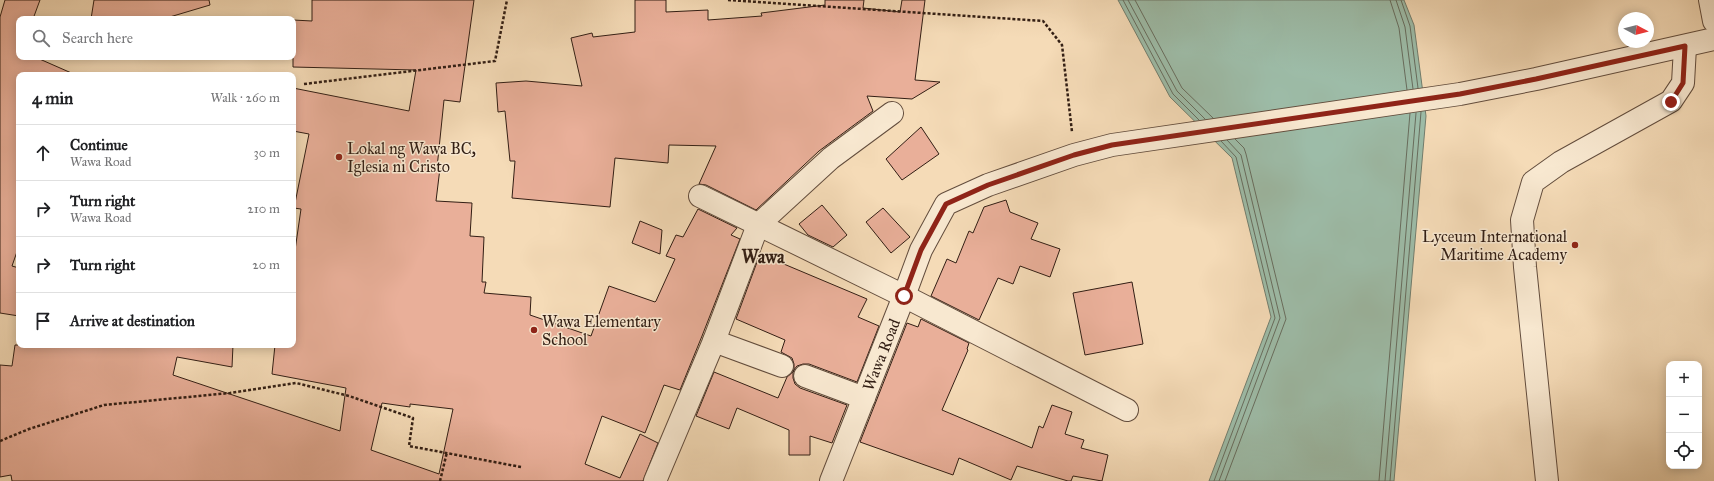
<!DOCTYPE html>
<html lang="en">
<head>
<meta charset="utf-8">
<style>
	:root { --surface:#fff; --page:#f2f2f2; --text:#202124; --muted:#757577; --line:#e0e0e0 }
	body { margin:0; font-family:"IM FELL Great Primer",serif; background:var(--page); color:var(--text) }
	.controls { position:absolute; right:12px; bottom:12px; display:grid; overflow:hidden; border-radius:8px; box-shadow:0 2px 10px #0003 }
	.controls button { width:36px; height:36px; display:grid; place-items:center; padding:0; border:0; border-bottom:1px solid var(--line); background:var(--surface); color:var(--text); font:20px sans-serif }
	.compass { position:absolute; left:1618px; top:12px; width:36px; height:36px; border-radius:50%; background:var(--surface); box-shadow:0 2px 10px #0003; rotate:97deg }
	.stop { position:absolute; width:12px; height:12px; margin:-9px; border:3px solid #8f2418; border-radius:50%; background:#fff }
	.stop.end { background:#8f2418; border-color:#fff; box-shadow:0 1px 4px #0008 }
	.list { margin:0; padding:0; list-style:none }
	h2 { display:flex; justify-content:space-between; align-items:center; height:52px; margin:0; padding:0 16px; font-size:17px }
	h2 small { font-size:13px; font-weight:400; color:var(--muted) }
	.list li { display:grid; grid-template-columns:26px 1fr auto; gap:12px; align-items:center; box-sizing:border-box; height:56px; padding:0 16px; border-top:1px solid var(--line) }
	.list b { display:block; font-size:15px; white-space:nowrap }
	.list p { margin:0; font-size:13px; white-space:nowrap; color:var(--muted) }
	.list em { font-size:13px; font-style:normal; color:var(--muted) }
	.icon { flex:none; width:22px; height:22px; fill:none; stroke:currentColor; stroke-width:2; stroke-linecap:round; stroke-linejoin:round }
	.map { position:relative; flex:none; width:1714px; height:481px; overflow:hidden }
	.search { position:absolute; background:var(--surface); box-shadow:0 2px 10px #0003; left:16px; top:16px; width:280px; height:44px; display:flex; align-items:center; gap:10px; box-sizing:border-box; padding:0 14px; border-radius:8px; color:var(--muted); font-size:15px }
	.panel { position:absolute; background:var(--surface); box-shadow:0 2px 10px #0003; left:16px; top:72px; width:280px; height:276px; border-radius:8px }
	.map>svg:first-child { display:block }
	.water { fill:#9dbca8; stroke:#727d6d }
	.lines { fill:none; stroke-linecap:round; stroke-linejoin:round }
	.shore { stroke:#686d5e; stroke-width:1 }
	.building { fill:#e9af99; stroke:#321e14; fill-rule:evenodd }
	.minor-casing { stroke:#634d3d; stroke-width:24 }
	.path { stroke:#321e14; stroke-width:2.5; stroke-dasharray:3 2; stroke-linecap:butt }
	.minor { stroke:#f8e8d0; stroke-width:22 }
	.route { stroke:#8f2418; stroke-width:5 }
	.poi-dot { fill:#8f2418; stroke:#f8e8d0; stroke-width:1.5 }
	.labels { text-anchor:middle; stroke-width:3; stroke-linejoin:round; paint-order:stroke }
	.poi-label { font-size:16px; fill:#321e14; stroke:#f8e8d0; text-anchor:start }
	.street-label { font-size:16px; fill:#321e14; stroke:#f8e8d0 }
	.quarter-label { font-size:18px; font-weight:bold; fill:#321e14; stroke:#f8e8d0 }
</style>
</head>
<body>
<div class="map">
<svg width="1714" height="481" viewBox="0 0 1714 481">
	<rect width="100%" height="100%" fill="#f5dbb7"/>
	<filter id="stains"><feTurbulence type="fractalNoise" baseFrequency=".005" numOctaves="4"/><feColorMatrix values="0 0 0 0 .2 0 0 0 0 .09 0 0 0 0 .02 0 0 0 .5 -.17"/></filter>
	<radialGradient id="worn" r=".72"><stop offset=".6" stop-color="#630" stop-opacity="0"/><stop offset="1" stop-color="#630" stop-opacity=".3"/></radialGradient>
	<path class="water" d="M1118,0H1404L1414,25L1426,116L1394,481H1209L1271,317L1232,158L1170,97Z"/>
	<g class="lines">
		<g class="shore">
			<path d="M1123,0L1173,94L1199,120"/>
			<path d="M1128,0L1177,91L1205,119"/>
			<path d="M1135,0L1182,88L1213,118"/>
			<path d="M1390,0L1399,28L1407,90"/>
			<path d="M1396,0L1405,27L1413,89"/>
			<path d="M1401,0L1410,26L1418,88"/>
			<path d="M1214,481L1275,318L1236,157L1221,141"/>
			<path d="M1219,481L1280,318L1241,155L1227,140"/>
			<path d="M1225,481L1286,319L1246,154L1244,148L1235,139"/>
			<path d="M1379,481L1410,113"/>
			<path d="M1385,481L1416,113"/>
			<path d="M1390,481L1421,112"/>
		</g>
	</g>
	<g class="building">
		<path d="M5,0H40L33,19H19V57H35L76,75H19V246L12,266L19,268V316L0,313V17Z"/>
		<path d="M94,0H209L210,5L163,19H91Z"/>
		<path d="M312,0H474L460,102L444,100L437,168H440L436,201L472,203L470,236L484,237L482,282H486L484,293L531,297L530,315L591,336L609,286L655,302L656,301L675,259L666,256L676,235L683,237L698,209L737,228L731,235L740,239L702,336L680,390L664,385L645,433L602,416L585,464L620,478L640,434L658,443L643,481H12L11,475L0,477V365L12,366L15,345H233L232,367L177,357L173,375L340,431L346,388L272,374L275,345H293V264L301,209L294,208L309,134L293,131V88L409,111L416,70L293,67V20L312,21ZM382,403L410,407V404L453,409L439,474L371,450Z"/>
		<path d="M635,0H666V12L708,10V20L762,16L761,13L825,5V0H864L863,8L900,12L902,0H925L915,80L940,82L912,99L867,96L873,111L819,151L756,210L706,185L699,184L716,146L669,145L668,163L615,158L610,207L512,198L515,161H510L505,111L498,112L496,83L526,81L582,86L571,38L592,33L593,37L635,32Z"/>
		<path d="M921,127L939,154L902,180L886,159Z"/>
		<path d="M1006,200L1010,212L1038,223L1031,239L1060,249L1050,277L1020,266L1013,284L998,278L979,320L931,296L947,259L956,263L969,231L973,233L984,207Z"/>
		<path d="M822,205L847,235L833,247L808,235L799,224Z"/>
		<path d="M883,208L910,237L891,253L866,222Z"/>
		<path d="M640,221L662,230L660,254L632,243Z"/>
		<path d="M760,254L867,299L858,317L879,326L857,382L809,364H803L797,366L793,371V378L795,384L800,388L847,405L832,443L810,436V455H789V430L737,408L729,429L696,416L714,372L778,398L787,377L794,371V364L792,358L781,352L785,340L736,319Z"/>
		<path d="M1132,282L1143,344L1085,355L1073,293Z"/>
		<path d="M921,319L969,343L967,349L968,350L942,410L1032,448L1039,426L1043,428L1052,405L1072,412L1065,434L1084,440L1081,448L1108,455L1102,481L1073,476L1071,481H1068L1017,466L1011,480L959,458L953,475L860,442L907,323L918,327Z"/>
	</g>
	<g class="lines">
		<defs>
			<g id="minor">
				<path d="M1710,0L1714,21"/>
				<path d="M700,196L904,296L1127,410"/>
				<path d="M714,341L782,366"/>
				<path d="M805,376L864,398"/>
				<path d="M655,481L714,341L758,225L831,158L892,113"/>
				<path id="s1" d="M831,481L904,296L921,250L946,204L988,185L1074,155L1112,145L1460,94L1536,79L1714,39"/>
				<path d="M1547,481L1525,267L1522,220L1533,182L1561,162L1671,101L1683,83L1685,47"/>
			</g>
		</defs>
		<use href="#minor" class="minor-casing"/>
		<g class="path">
			<path d="M728,0L1043,21L1062,45L1072,132"/>
			<path d="M304,84L495,61L507,0"/>
			<path d="M0,441L29,429L104,405L230,393L296,383L349,396L413,418L409,446L521,467"/>
			<path d="M440,481L447,452"/>
		</g>
		<use href="#minor" class="minor"/>
	</g>
	<g class="lines">
		<path class="route" d="M904,296L921,250L946,204L988,185L1074,155L1112,145L1460,94L1536,79L1685,46L1683,83L1671,102"/>
	</g>
	<g class="poi-dot">
		<circle cx="339" cy="157" r="4"/>
		<circle cx="1575" cy="245" r="4"/>
		<circle cx="534" cy="330" r="4"/>
	</g>
	<g class="labels">
		<g class="poi-label">
			<text x="347" y="154">Lokal ng Wawa BC,<tspan x="347" dy="18">Iglesia ni Cristo</tspan></text>
			<text x="1567" y="242" text-anchor="end">Lyceum International<tspan x="1567" dy="18">Maritime Academy</tspan></text>
			<text x="542" y="327">Wawa Elementary<tspan x="542" dy="18">School</tspan></text>
		</g>
		<g class="street-label">
			<text dy="6" stroke="none"><textPath href="#s1" startOffset="136">Wawa Road</textPath></text>
		</g>
		<g class="quarter-label">
			<text x="763" y="263">Wawa</text>
		</g>
	</g>
	<rect width="100%" height="100%" filter="url(#stains)"/>
	<rect width="100%" height="100%" fill="url(#worn)"/>
</svg>
<div class="controls">
<button>+</button>
<button>−</button>
<button><svg class="icon" aria-label="locate" viewBox="0 0 24 24"><circle cx="12" cy="12" r="6"/><path d="M12 2v4M12 18v4M2 12h4M18 12h4"/></svg></button>
</div>
<svg class="compass" viewBox="-18 -18 36 36"><path d="M0-13l5 13h-10z" fill="#e53935"/><path d="M0 13l5-13h-10z" fill="#757577"/></svg>
<div class="stop" style="left:904px;top:296px"></div>
<div class="stop end" style="left:1671px;top:102px"></div>
<div class="search"><svg class="icon" aria-label="search" viewBox="0 0 24 24"><circle cx="10" cy="10" r="6"/><path d="M15 15l6 6"/></svg>Search here</div>
<section class="panel">
<h2>4 min<small>Walk · 260 m</small></h2>
<ul class="list">
<li><svg class="icon" aria-label="ahead" viewBox="0 0 24 24"><path d="M12 20V5M6 11l6-6 6 6"/></svg><div><b>Continue</b><p>Wawa Road</p></div><em>30 m</em></li>
<li><svg class="icon" aria-label="right" viewBox="0 0 24 24"><path d="M7 20v-9h11M14 6l5 5-5 5"/></svg><div><b>Turn right</b><p>Wawa Road</p></div><em>210 m</em></li>
<li><svg class="icon" aria-label="right" viewBox="0 0 24 24"><path d="M7 20v-9h11M14 6l5 5-5 5"/></svg><div><b>Turn right</b></div><em>20 m</em></li>
<li><svg class="icon" aria-label="arrive" viewBox="0 0 24 24"><path d="M6 21V4h12l-3 4 3 4H6"/></svg><div><b>Arrive at destination</b></div></li>
</ul>
</section>
</div>
</body>
</html>
